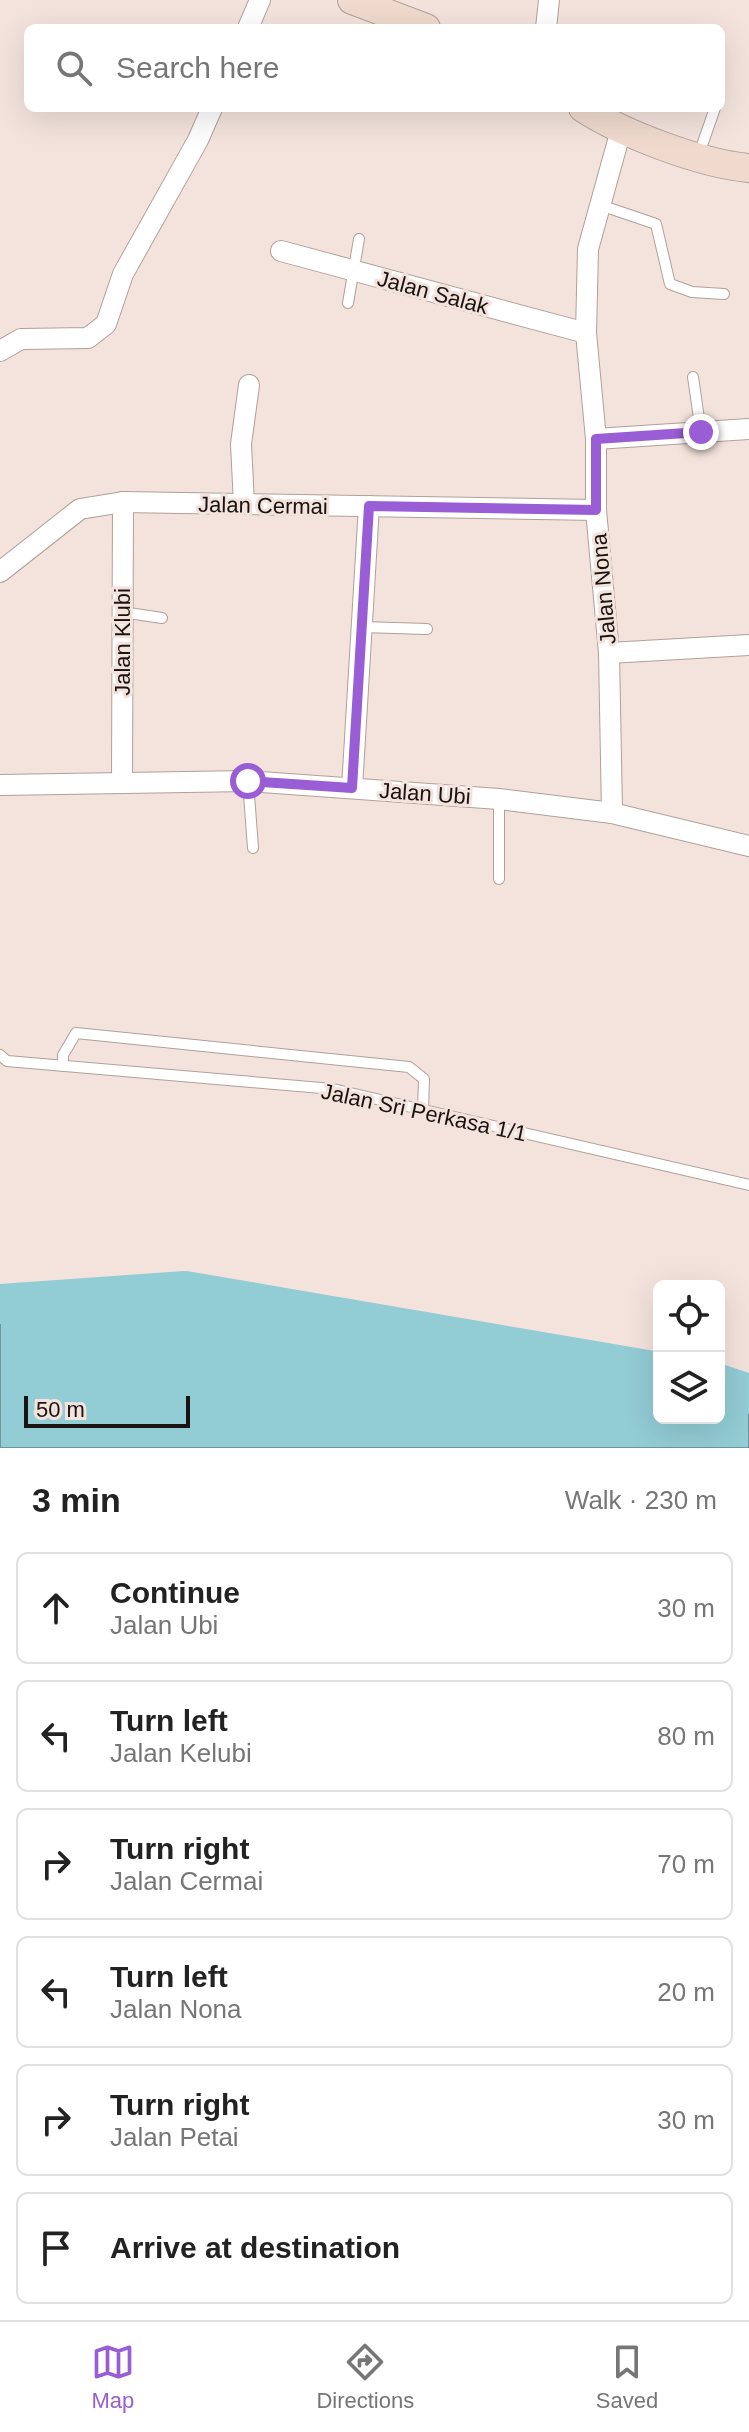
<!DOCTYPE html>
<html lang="en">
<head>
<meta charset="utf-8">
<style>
	:root { --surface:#fff; --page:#f6f6f6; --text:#222; --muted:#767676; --line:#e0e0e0; --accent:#995dd5 }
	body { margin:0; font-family:Arial,sans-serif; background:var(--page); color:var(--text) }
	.controls { position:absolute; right:24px; bottom:24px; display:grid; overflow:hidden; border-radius:12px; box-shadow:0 8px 32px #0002 }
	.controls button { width:72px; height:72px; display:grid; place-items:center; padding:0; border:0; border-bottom:2px solid var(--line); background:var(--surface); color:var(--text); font:40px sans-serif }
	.scale { position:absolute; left:24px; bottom:20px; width:166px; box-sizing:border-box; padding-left:8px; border:4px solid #191412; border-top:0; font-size:22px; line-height:28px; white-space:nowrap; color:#191412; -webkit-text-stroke:6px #f4e3dd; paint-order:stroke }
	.stop { position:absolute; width:24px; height:24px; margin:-18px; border:6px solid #995dd5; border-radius:50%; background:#fff }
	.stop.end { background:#995dd5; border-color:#fff; box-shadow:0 2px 8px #0008 }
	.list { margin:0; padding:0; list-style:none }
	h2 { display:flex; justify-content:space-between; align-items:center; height:104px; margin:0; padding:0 32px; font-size:34px }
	h2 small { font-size:26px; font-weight:400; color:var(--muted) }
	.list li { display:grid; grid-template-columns:52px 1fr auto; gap:24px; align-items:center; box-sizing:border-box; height:112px; margin:0 16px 16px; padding:0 16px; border:2px solid var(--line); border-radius:12px }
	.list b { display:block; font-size:30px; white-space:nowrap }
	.list p { margin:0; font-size:26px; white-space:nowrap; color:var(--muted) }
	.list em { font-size:26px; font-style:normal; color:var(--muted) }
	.icon { flex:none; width:44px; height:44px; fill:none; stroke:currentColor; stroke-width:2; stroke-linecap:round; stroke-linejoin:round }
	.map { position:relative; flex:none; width:749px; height:1448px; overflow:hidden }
	.search { position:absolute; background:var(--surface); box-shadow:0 8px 32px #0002; left:24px; right:24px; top:24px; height:88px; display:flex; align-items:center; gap:20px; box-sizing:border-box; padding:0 28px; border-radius:12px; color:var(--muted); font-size:30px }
	.sheet { height:872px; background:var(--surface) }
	nav { display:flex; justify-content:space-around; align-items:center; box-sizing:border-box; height:112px; border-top:2px solid var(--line); background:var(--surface); font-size:22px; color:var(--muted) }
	nav a { display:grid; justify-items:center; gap:4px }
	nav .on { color:var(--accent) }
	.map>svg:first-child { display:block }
	.water { fill:#92ccd5; stroke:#6e959a; stroke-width:2 }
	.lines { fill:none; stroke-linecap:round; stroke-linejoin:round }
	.river { stroke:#92ccd5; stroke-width:40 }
	.lane-casing { stroke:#afa09a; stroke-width:12 }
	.street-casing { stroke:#afa09a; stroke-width:22 }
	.secondary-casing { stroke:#afa09a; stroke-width:30 }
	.lane { stroke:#fff; stroke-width:10 }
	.street { stroke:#fff; stroke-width:20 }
	.secondary { stroke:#f0dace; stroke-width:28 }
	.route { stroke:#995dd5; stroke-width:10 }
	.labels { text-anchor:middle; stroke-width:6; stroke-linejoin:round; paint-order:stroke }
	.street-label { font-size:22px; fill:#191412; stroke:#f4e3dd }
</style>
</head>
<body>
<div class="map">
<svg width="749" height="1448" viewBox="0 0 749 1448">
	<rect width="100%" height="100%" fill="#f4e3dd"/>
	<path class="water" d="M185,1291L659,1372V1418H719V1384L749,1394V1448H0V1304Z"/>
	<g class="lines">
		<g class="river">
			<path d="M0,1304L185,1291L659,1372"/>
			<path d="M719,1384L749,1394"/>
		</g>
		<defs>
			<g id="lane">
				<path d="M699,154L715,108"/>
				<path d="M600,205L656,224L670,284L692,292L724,294"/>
				<path d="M348,303L359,239"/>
				<path d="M693,377L701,432"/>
				<path d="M122,612L162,618"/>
				<path d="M362,627L427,629"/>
				<path d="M248,781L253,848"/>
				<path d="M499,799V879"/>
				<path d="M0,1055L7,1061L333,1089L749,1185"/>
				<path d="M63,1066V1055L76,1033L409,1067L424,1079L423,1110"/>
			</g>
			<g id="street">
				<path d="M248,28L260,0"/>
				<path d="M546,28L549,0"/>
				<path d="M281,251L586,333"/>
				<path d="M0,351L21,339L88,338L106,324L123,274L198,140L212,108"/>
				<path d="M596,439L749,429"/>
				<path d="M244,504L241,444L249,385"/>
				<path d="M0,572L80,509L123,502L596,510"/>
				<path d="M609,653L749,645"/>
				<path d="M122,782L123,502"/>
				<path d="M0,785L248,781L499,799L612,813L749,846"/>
				<path d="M352,788L369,506"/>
				<path d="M612,813L609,653L596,510V439L586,333L588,249L621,130"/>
			</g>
			<g id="secondary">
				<path d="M352,0L426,28"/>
				<path d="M583,108C623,134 702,164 749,168"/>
			</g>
		</defs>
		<use href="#lane" class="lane-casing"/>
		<use href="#street" class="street-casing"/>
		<use href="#secondary" class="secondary-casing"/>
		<use href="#lane" class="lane"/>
		<use href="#street" class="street"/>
		<use href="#secondary" class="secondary"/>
	</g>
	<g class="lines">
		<path class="route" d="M248,781L352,788L369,506L596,510V439L701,432"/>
	</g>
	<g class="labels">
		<g class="street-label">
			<text transform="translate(433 292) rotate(15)" y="8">Jalan Salak</text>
			<text transform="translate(263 505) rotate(1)" y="8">Jalan Cermai</text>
			<text transform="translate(603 589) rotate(-95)" y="8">Jalan Nona</text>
			<text transform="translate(122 642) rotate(-90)" y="8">Jalan Klubi</text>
			<text transform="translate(425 793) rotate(4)" y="8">Jalan Ubi</text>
			<text transform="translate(424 1112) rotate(12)" y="8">Jalan Sri Perkasa 1/1</text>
		</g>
	</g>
</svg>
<div class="controls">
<button><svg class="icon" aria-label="locate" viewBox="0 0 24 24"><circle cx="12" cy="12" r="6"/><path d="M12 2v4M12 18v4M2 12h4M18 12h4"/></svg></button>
<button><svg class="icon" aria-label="layers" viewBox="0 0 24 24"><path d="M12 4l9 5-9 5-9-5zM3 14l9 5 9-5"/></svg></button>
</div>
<div class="scale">50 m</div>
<div class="stop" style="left:248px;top:781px"></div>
<div class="stop end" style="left:701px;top:432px"></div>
<div class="search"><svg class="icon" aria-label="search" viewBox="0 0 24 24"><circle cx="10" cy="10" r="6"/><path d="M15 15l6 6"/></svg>Search here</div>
</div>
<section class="sheet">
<h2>3 min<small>Walk · 230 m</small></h2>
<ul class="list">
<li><svg class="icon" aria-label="ahead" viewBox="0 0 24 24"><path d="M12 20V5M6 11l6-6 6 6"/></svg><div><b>Continue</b><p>Jalan Ubi</p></div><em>30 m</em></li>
<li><svg class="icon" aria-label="left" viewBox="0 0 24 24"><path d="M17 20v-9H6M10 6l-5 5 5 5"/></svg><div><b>Turn left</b><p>Jalan Kelubi</p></div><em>80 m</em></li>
<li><svg class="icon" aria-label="right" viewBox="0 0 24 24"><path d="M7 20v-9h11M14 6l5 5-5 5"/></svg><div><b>Turn right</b><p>Jalan Cermai</p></div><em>70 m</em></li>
<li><svg class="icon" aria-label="left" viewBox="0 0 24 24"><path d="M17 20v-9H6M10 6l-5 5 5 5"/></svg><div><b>Turn left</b><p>Jalan Nona</p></div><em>20 m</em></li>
<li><svg class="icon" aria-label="right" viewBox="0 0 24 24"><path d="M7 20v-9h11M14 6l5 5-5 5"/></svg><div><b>Turn right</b><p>Jalan Petai</p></div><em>30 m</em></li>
<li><svg class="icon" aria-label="arrive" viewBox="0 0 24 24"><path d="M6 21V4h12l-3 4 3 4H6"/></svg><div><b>Arrive at destination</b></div></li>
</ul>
</section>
<nav>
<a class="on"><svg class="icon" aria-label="map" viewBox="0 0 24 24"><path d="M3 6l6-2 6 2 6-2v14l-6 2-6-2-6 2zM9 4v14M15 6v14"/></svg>Map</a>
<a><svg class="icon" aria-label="directions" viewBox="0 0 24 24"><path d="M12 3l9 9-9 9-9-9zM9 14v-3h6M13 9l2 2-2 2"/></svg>Directions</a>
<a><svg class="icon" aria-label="saved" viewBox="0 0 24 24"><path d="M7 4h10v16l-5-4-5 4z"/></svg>Saved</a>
</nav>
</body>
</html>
